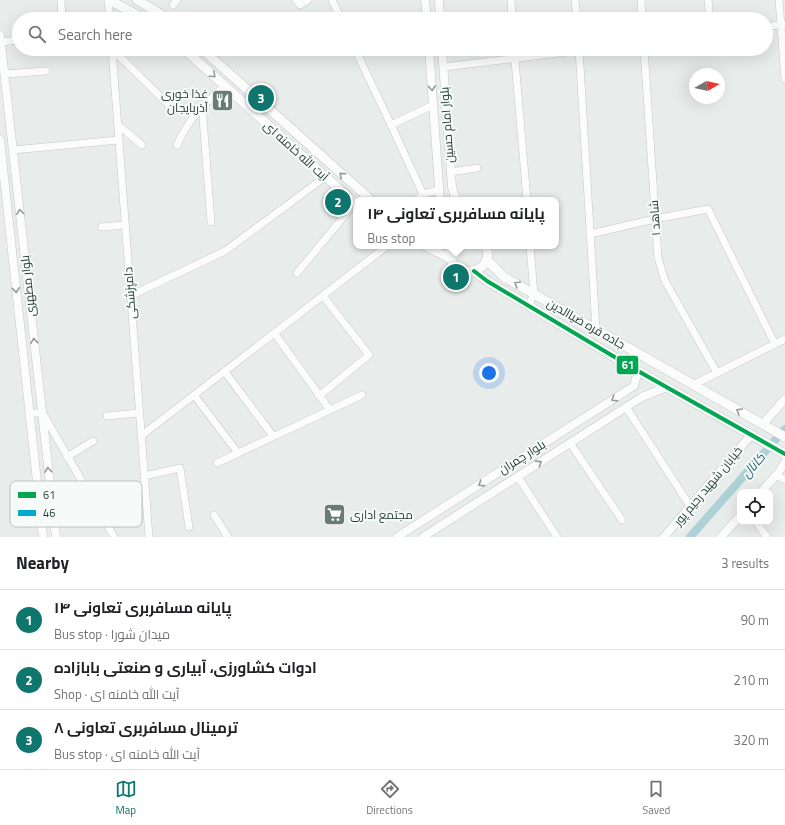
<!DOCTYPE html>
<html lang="en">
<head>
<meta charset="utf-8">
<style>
	:root { --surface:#fff; --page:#f6f6f6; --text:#202124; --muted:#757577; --line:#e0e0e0; --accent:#0f766e }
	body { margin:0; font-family:"Titillium Web",Cairo,sans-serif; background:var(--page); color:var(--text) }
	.controls { position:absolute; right:12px; bottom:12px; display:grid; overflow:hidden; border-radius:8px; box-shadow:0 4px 16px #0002 }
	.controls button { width:36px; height:36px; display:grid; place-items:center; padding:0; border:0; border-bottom:1px solid var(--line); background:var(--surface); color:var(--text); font:20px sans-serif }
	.compass { position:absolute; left:689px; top:68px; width:36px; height:36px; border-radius:50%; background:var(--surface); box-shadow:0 4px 16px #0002; rotate:81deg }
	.you { position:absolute; left:489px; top:373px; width:14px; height:14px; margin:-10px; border:3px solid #fff; border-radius:50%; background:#1a73e8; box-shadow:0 0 0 6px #1a73e833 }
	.badge { display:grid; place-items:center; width:26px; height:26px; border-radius:50%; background:var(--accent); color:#fff; font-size:13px; font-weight:700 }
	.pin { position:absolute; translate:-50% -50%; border:2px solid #fff; box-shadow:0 1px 4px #0006 }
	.popup { position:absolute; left:353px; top:197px; width:206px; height:52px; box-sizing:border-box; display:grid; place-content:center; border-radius:8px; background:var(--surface); filter:drop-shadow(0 1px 3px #0005); font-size:13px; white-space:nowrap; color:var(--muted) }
	.popup b { font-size:15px; color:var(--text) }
	.popup::after { content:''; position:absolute; left:50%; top:100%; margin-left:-8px; border:8px solid transparent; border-top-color:var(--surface) }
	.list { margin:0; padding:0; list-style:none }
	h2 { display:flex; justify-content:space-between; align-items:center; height:52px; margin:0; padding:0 16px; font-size:17px }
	h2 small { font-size:13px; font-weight:400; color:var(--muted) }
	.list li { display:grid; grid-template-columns:26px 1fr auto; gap:12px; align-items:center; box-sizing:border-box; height:60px; padding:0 16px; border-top:1px solid var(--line) }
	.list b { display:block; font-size:15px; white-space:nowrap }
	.list p { margin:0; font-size:13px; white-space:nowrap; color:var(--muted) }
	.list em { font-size:13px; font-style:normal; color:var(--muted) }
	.icon { flex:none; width:22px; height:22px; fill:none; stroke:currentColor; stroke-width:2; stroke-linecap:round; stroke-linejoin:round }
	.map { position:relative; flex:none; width:785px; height:537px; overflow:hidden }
	.search { position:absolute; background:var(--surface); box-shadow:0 4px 16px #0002; left:12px; right:12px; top:12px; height:44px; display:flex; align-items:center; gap:10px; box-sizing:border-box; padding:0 14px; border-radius:22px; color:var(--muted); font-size:15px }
	.sheet { height:232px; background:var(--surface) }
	nav { display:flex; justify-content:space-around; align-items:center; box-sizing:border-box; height:56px; border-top:1px solid var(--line); background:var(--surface); font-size:11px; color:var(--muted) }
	nav a { display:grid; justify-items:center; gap:2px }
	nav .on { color:var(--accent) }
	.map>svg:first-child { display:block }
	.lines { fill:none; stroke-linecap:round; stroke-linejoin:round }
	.canal { stroke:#acd1d6; stroke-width:8 }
	.minor-casing { stroke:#c5c9c7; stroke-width:8 }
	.tertiary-casing { stroke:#c5c9c7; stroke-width:9 }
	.secondary-casing { stroke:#c3c9c7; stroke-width:10 }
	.minor { stroke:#fcfcfc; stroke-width:7 }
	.tertiary { stroke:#fcfcfc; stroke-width:8 }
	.secondary { stroke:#fcfcfc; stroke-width:9 }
	.bus-1-casing { stroke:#f6faf8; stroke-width:7 }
	.bus-1 { stroke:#00a651; stroke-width:4 }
	.oneway { stroke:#919d9a }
	.labels { text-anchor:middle; stroke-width:4; stroke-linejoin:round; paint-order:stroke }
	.poi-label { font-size:12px; fill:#263e37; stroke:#f6faf8; text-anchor:end }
	.street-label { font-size:12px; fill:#263e37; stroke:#f6faf8 }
	.water-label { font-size:13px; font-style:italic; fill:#256a76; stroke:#f6faf8 }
	.key { fill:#f6faf8; stroke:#b8c2be; stroke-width:1 }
	.key-label { font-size:11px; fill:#263e37 }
	.line-badge { stroke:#f6faf8; stroke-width:1.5 }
	.badge-label { font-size:11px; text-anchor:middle; font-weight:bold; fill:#fff }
</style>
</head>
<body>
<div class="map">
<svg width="785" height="537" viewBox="0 0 785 537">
	<rect width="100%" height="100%" fill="#e8ecea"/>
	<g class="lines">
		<path class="canal" d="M690,537L785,429"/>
		<defs>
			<g id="minor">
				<path d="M61,0L62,19"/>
				<path d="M108,0L110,19"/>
				<path d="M296,0L300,5L308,0"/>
				<path d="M332,0L341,19"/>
				<path d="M511,0L512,19"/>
				<path d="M575,0L577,19"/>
				<path d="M641,0L642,19"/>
				<path d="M708,0L710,19"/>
				<path d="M779,0L785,79"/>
				<path d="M173,5L177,0"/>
				<path d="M766,27L785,24"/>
				<path d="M1,42L19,40"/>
				<path d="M112,49L149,537"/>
				<path d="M112,49L170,106"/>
				<path d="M355,49L391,125L433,105"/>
				<path d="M514,49L527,200"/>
				<path d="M579,49L596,329"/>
				<path d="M644,49L658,258L665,281L717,373"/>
				<path d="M444,67L591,49"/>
				<path d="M5,74L46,71"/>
				<path d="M202,105L211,222"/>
				<path d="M118,125L142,145"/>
				<path d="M391,125L423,194L417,200"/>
				<path d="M177,145C188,120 204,103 225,86"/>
				<path d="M13,150L119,140"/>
				<path d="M451,172L477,168"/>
				<path d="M423,194L439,190"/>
				<path d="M102,227L125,225"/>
				<path d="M590,234L655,219L708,209L775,344"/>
				<path d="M297,273L355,203"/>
				<path d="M130,296L225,251L325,177"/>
				<path d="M528,306L534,294L530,246"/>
				<path d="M275,334L330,410"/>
				<path d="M225,372L273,436"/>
				<path d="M693,385L785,339"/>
				<path d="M194,395L238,453"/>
				<path d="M319,396L369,355L323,296"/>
				<path d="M626,407L690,506"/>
				<path d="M29,414L42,412L114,537"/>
				<path d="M107,416L139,413"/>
				<path d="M141,436L387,246"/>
				<path d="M570,443L622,520"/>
				<path d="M67,457L93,441"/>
				<path d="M217,463L362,395"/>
				<path d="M776,475L785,480"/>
				<path d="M144,476L180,468L189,527"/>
				<path d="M518,477L557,537"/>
				<path d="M214,515L228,537"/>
				<path d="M756,522L767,537"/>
			</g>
			<g id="tertiary">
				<path d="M425,0L427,19"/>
				<path d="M439,0L440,19"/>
				<path d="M0,35L56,537"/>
				<path d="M429,49L440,200"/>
				<path d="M442,49L452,187L456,200"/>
				<path d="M0,140L43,537"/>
				<path d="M763,424L785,399"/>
				<path d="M761,492L779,472L785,462"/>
				<path d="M397,537L634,386L638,371"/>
				<path d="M423,537L642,397L667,387"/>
				<path d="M664,537L751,435"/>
				<path d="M721,537L740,516"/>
			</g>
			<g id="secondary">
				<path d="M109,0L145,19"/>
				<path d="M137,0L169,19"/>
				<path d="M184,49L356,204"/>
				<path d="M202,49L371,200"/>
				<path d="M426,246L451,259"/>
				<path d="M451,246C442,280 497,279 486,246"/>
				<path d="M487,260L504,277L785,437"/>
				<path d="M474,271L487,281L638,371L785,454"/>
			</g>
		</defs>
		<use href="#minor" class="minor-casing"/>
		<use href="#tertiary" class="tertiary-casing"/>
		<use href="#secondary" class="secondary-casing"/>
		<use href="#minor" class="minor"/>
		<use href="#tertiary" class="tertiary"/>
		<use href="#secondary" class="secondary"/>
		<defs>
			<path id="bus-1" d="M474,271L487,281L638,371L785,454"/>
		</defs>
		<use href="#bus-1" class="bus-1-casing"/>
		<use href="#bus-1" class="bus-1"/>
	</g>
	<defs><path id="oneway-chevron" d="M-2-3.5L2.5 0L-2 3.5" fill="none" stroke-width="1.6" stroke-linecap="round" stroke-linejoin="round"/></defs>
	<g class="oneway">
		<use href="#oneway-chevron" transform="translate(213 75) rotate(42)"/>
		<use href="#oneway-chevron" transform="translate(432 88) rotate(86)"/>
		<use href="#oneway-chevron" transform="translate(342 175) rotate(-138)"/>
		<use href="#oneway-chevron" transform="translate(20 212) rotate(-97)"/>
		<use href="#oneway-chevron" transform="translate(517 284) rotate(-150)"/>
		<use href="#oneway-chevron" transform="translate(16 290) rotate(84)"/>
		<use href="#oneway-chevron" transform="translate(34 341) rotate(-96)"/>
		<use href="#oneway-chevron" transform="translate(614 399) rotate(148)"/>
		<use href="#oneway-chevron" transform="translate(739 411) rotate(-150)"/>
		<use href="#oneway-chevron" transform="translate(539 463) rotate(-33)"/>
		<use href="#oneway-chevron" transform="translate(48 470) rotate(-96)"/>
		<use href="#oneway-chevron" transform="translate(481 484) rotate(148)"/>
	</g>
	<defs>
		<symbol id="restaurant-square" viewBox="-11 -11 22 22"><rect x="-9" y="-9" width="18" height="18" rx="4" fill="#6a7b76" stroke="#f6faf8"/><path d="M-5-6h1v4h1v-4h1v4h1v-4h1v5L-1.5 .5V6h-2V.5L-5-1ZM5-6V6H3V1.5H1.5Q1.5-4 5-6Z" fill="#fff"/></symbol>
		<symbol id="supermarket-square" viewBox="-11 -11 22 22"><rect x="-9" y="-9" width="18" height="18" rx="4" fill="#6a7b76" stroke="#f6faf8"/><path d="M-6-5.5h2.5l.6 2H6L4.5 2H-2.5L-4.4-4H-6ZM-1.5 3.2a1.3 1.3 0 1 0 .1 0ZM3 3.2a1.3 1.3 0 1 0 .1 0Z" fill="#fff"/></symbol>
	</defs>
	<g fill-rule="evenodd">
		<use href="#restaurant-square" x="210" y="88" width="25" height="25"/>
		<use href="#supermarket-square" x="322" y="502" width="25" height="25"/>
	</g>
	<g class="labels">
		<g class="poi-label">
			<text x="208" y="98">غذا خوری<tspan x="208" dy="14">آذربایجان</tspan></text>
			<text x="350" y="519" text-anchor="start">مجتمع اداری</text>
		</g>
		<g class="street-label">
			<text transform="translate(447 125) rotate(-94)" y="4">بلوار امام حسین</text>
			<text transform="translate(296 151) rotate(42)" y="4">آیت الله خامنه ای</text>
			<text transform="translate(655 218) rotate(-94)" y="4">شاهد ۱</text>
			<text transform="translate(28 286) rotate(-96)" y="4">بلوار مطهری</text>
			<text transform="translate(130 293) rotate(-94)" y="4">دامپزشکی</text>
			<text transform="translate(586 324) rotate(30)" y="4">جاده قره ضیاالدین</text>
			<text transform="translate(522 457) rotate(-32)" y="4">بلوار چمران</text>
			<text transform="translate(708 486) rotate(-50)" y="4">خیابان شهید رحیم پور</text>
		</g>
		<g class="water-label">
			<text transform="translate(753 465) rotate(-49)" y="5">کانال</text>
		</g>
	</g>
	<rect x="10" y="481" width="132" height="46" rx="6" class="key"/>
	<rect x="18" y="492" width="18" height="6" fill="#00a651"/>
	<rect x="18" y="510" width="18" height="6" fill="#00a9ce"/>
	<g class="key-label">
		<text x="43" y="499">61</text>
		<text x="43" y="517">46</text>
	</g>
	<rect class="line-badge" x="616" y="355" width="23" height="20" rx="4" fill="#00a651"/>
	<g class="badge-label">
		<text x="628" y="369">61</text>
	</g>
</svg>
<div class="controls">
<button><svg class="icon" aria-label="locate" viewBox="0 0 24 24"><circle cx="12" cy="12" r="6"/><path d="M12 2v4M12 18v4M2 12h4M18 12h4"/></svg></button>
</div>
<svg class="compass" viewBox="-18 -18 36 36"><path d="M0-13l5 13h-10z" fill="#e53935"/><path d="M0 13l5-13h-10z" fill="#757577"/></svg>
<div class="you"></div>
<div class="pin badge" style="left:456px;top:277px">1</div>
<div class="popup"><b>پایانه مسافربری تعاونی ۱۴</b>Bus stop</div>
<div class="pin badge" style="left:338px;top:202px">2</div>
<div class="pin badge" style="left:261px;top:98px">3</div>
<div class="search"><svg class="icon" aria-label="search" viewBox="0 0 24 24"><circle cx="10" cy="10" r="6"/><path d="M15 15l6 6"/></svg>Search here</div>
</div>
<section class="sheet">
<h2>Nearby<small>3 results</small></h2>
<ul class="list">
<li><span class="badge">1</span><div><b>پایانه مسافربری تعاونی ۱۴</b><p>Bus stop · میدان شورا</p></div><em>90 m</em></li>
<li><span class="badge">2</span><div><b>ادوات کشاورزی، آبیاری و صنعتی بابازاده</b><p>Shop · آیت الله خامنه ای</p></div><em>210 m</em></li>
<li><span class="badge">3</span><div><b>ترمینال مسافربری تعاونی ۸</b><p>Bus stop · آیت الله خامنه ای</p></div><em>320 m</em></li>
</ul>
</section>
<nav>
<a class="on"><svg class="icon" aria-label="map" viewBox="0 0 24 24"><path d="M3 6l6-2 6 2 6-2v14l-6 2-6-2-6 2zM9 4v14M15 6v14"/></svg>Map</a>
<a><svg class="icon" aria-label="directions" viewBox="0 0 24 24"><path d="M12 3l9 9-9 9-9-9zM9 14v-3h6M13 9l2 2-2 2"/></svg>Directions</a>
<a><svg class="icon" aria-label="saved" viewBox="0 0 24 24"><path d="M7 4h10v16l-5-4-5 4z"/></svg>Saved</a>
</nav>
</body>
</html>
